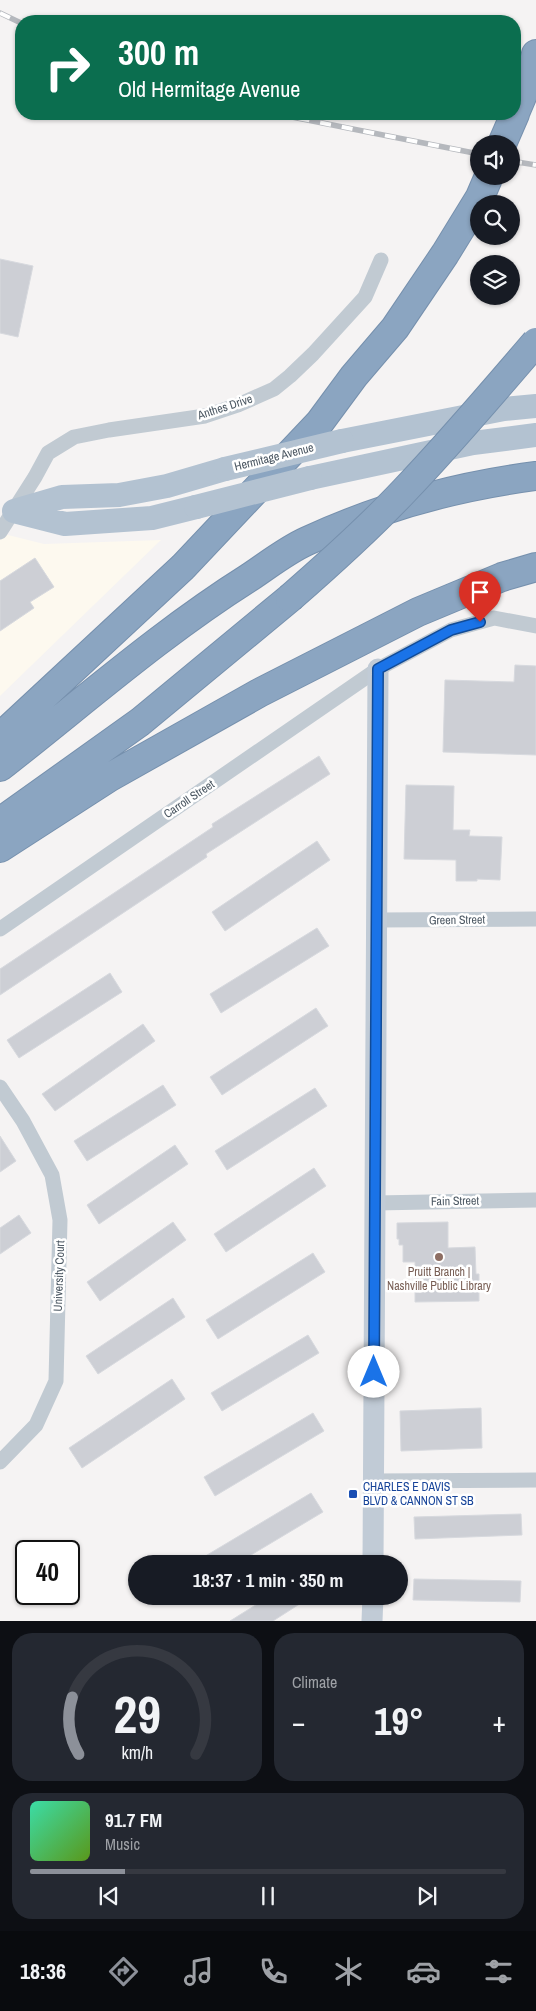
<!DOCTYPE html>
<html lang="en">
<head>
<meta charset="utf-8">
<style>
  body { margin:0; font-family:"Archivo Narrow",sans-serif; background:#242831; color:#f1f3f6; height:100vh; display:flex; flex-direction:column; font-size:19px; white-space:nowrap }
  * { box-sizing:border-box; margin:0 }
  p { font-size:16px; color:#9ea1a6 }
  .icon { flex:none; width:28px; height:28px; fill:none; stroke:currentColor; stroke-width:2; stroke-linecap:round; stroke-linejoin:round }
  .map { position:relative; height:1621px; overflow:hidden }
  .panel { display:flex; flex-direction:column; gap:12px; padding:12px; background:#0d0f14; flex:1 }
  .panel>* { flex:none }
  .guide { position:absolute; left:15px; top:15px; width:506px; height:105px; border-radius:20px; box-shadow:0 1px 4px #0004; background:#0b6e4f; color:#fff; overflow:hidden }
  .controls { position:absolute; left:470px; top:135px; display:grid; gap:10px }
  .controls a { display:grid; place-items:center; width:50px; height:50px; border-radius:50%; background:#171b24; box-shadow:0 1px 4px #0004; font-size:25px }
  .speed { position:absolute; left:15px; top:1540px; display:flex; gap:10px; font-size:25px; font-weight:700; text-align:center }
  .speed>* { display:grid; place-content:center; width:65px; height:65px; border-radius:50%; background:#171b24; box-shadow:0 1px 4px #0004; line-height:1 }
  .speed .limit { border:2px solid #111; border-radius:8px; background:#fff; color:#111 }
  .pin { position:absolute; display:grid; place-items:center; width:42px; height:42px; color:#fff; margin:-51px -21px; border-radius:50% 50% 50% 0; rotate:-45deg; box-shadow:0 0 5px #0007 }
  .pin .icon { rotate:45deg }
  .me { position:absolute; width:55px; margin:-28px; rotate:0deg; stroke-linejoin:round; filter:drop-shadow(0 0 4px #0008) }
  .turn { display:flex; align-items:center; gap:18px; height:105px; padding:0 20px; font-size:22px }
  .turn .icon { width:65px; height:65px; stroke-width:2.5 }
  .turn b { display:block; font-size:35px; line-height:42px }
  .big { font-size:38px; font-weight:700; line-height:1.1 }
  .panel .card { flex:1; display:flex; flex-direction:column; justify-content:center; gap:8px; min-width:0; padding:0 18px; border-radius:20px; background:#242831 }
  .panel .dial { align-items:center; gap:0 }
  .dial svg { height:130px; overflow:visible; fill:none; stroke:#363941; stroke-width:7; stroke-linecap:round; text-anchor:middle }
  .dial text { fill:#f1f3f6; stroke:none }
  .song { display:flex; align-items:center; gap:15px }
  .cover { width:60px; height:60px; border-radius:8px; background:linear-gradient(135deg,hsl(160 70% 55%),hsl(90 70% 35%)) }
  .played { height:5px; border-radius:2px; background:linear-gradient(90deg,#8c9099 20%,#363941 20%) }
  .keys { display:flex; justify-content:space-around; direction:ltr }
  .heat { display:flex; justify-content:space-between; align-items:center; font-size:28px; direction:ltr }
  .panel .tiles { flex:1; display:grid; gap:12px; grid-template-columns:1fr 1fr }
  .card:last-child { grid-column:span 2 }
  .trip { position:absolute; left:128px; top:1555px; width:280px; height:50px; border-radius:25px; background:#171b24; box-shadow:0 1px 4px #0004; font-weight:700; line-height:50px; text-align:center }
  .menu { display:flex; height:80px; justify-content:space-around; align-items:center; background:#090b0e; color:#9ea1a6 }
  .menu .icon { width:35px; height:35px }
  .menu .active { color:#8c9099 }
  .menu b { font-size:22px; color:#f1f3f6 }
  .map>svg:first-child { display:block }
  .commercial { fill:#fdf9ef }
  .building { fill:#cdcfd5; stroke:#d7d9de }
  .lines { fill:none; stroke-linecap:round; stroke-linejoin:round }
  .highway-casing { stroke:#7690ad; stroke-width:30 }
  .street { stroke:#c1cad2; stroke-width:15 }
  .secondary { stroke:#c1cbd6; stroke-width:21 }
  .primary { stroke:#b3c2d1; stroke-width:24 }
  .highway { stroke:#8ba5c1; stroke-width:28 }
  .rail-casing { stroke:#b5b8bd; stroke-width:5.5 }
  .rail { stroke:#fff; stroke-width:4; stroke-dasharray:11; stroke-linecap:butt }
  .highway-bridge-casing { stroke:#7690ad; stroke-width:30; stroke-linecap:butt }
  .primary-bridge { stroke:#b3c2d1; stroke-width:24 }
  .highway-bridge { stroke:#8ba5c1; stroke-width:28 }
  .route-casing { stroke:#114b97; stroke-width:12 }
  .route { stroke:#1a73e8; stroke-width:9 }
  .education-dot { fill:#8d6e63; stroke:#fff; stroke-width:2 }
  .transit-dot { fill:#1a4fb4; stroke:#fff; stroke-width:2 }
  .labels { text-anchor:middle; stroke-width:5; stroke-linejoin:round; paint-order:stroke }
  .street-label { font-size:12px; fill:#4a5661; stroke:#fff }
  .education-label { font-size:12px; fill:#785e54; stroke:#fff }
  .transit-label { font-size:12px; fill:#164399; stroke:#fff; text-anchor:start }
</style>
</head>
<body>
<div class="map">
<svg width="536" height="1621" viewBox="0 0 536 1621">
  <rect width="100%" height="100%" fill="#f5f3f3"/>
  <!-- commercial -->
  <path class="commercial" d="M 0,533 L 44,544 L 161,540 L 0,696 Z"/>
  <!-- building -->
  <path class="building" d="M 0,259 L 33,266 L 18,337 L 0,333 Z
    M 35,558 L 54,587 L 30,602 L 34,608 L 0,631 L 0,581 Z
    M 515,665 L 536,666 L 536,755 L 443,752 L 445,680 L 514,682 Z
    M 319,756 L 330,774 L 206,854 L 207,857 L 0,995 L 0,969 L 213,827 L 212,824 Z
    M 406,785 L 454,786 L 453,830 L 470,830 L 469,836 L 502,837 L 500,880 L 477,879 L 477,881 L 456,881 L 456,860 L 404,859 Z
    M 317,841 L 330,860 L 225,931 L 212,912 Z
    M 317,928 L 329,946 L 221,1013 L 210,994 Z
    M 110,973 L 122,992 L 19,1058 L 7,1040 Z
    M 316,1008 L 328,1026 L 222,1095 L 210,1077 Z
    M 143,1024 L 155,1041 L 55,1111 L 42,1094 Z
    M 163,1085 L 176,1105 L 87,1161 L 74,1141 Z
    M 315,1088 L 327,1106 L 227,1170 L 215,1151 Z
    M 0,1136 L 16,1161 L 0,1172 Z
    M 175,1145 L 188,1164 L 99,1224 L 87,1205 Z
    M 314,1168 L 326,1186 L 226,1252 L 214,1234 Z
    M 19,1215 L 31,1233 L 0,1254 L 0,1228 Z
    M 173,1222 L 186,1240 L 100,1301 L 87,1282 Z
    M 448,1222 L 448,1248 L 475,1247 L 476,1274 L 479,1274 L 479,1301 L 415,1302 L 415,1262 L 403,1262 L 403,1245 L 399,1245 L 399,1239 L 397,1239 L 397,1223 Z
    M 313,1253 L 325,1272 L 218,1339 L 206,1320 Z
    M 173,1298 L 185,1317 L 98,1374 L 86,1356 Z
    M 308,1335 L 319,1353 L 222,1411 L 211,1393 Z
    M 172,1379 L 185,1399 L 82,1468 L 69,1448 Z
    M 481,1408 L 482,1448 L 401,1451 L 400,1411 Z
    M 313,1413 L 324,1431 L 215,1496 L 204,1477 Z
    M 311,1493 L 323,1512 L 236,1564 L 192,1564 Z
    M 521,1514 L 522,1535 L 415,1539 L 414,1517 Z
    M 414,1579 L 521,1581 L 520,1602 L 413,1600 Z
    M 270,1596 L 312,1596 L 273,1621 L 230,1621 Z"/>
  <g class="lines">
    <defs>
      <path id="highway" d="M 515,113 L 530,78 L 536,54
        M 502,144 L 515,114
        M 0,737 L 183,567 L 320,422 L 354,376 L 395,328 L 445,254 L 480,197 L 489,176
        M 0,767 C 82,703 161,633 250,577 C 268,565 287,550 307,541 C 378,508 458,486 536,476
        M 0,822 L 140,722 L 290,598
        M 0,848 L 110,777 L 259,693 L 418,612 L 502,577 L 536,567"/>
    </defs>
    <!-- highway casing -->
    <use href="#highway" class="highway-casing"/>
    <!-- street -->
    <path class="street" d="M 0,532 L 35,477 L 48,453 L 74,437 L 109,430 L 205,416 L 238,405 L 274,389 L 290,376 L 313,354 L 365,297 L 381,260
      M 378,920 L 536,919
      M 0,929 L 378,669 L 451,630 L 494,618 L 536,626
      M 0,1087 L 23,1121 L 52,1175 L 60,1220 L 56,1381 L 36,1425 L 0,1462
      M 375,1203 L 536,1200
      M 373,1481 L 536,1480"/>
    <!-- secondary -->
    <path class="secondary" d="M 373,1564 L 378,669
      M 372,1621 L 373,1596"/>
    <!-- primary -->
    <path class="primary" d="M 342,441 L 504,409 L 536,406
      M 310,478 L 473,443 L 536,435
      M 14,511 L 62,497 L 119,495 L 167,486 L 225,469
      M 14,511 L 65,524 L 152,518 L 196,507"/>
    <!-- highway -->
    <use href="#highway" class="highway"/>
    <defs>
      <path id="rail" d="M 0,13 L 21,23
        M 277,114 L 479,154
        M 511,161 L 536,165"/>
    </defs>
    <!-- rail casing -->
    <use href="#rail" class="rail-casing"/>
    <!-- rail -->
    <use href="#rail" class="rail"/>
    <defs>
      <path id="highway-bridge" d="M 290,598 C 329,564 368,529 404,491 C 450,443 493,392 536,342"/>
    </defs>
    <!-- highway-bridge casing -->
    <use href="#highway-bridge" class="highway-bridge-casing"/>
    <!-- primary-bridge -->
    <path class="primary-bridge" d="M 225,469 L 342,441
      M 196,507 L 310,478"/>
    <!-- highway-bridge -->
    <use href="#highway-bridge" class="highway-bridge"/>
  </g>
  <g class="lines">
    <defs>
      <path id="route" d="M 374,1372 L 378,669 L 451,630 L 480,622"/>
    </defs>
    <!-- route casing -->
    <use href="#route" class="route-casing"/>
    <!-- route -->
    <use href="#route" class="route"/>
  </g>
  <!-- markers -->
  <circle class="education-dot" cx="439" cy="1257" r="5"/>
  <rect class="transit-dot" x="348" y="1489" width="10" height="10" rx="2.5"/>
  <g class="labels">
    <!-- street labels -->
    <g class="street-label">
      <text transform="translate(225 407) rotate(-18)" y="4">Anthes Drive</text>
      <text transform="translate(274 457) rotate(-14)" y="4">Hermitage Avenue</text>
      <text transform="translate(189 799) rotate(-34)" y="4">Carroll Street</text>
      <text transform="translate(457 920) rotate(-1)" y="4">Green Street</text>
      <text transform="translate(455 1201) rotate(-1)" y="4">Fain Street</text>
      <text transform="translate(59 1276) rotate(-88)" y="4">University Court</text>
    </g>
    <!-- education labels -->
    <g class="education-label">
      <text x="439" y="1276">Pruitt Branch |<tspan x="439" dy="14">Nashville Public Library</tspan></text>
    </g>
    <!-- transit labels -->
    <g class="transit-label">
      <text x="363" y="1491">CHARLES E DAVIS<tspan x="363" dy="14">BLVD &amp; CANNON ST SB</tspan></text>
    </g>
  </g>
</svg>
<div class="controls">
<a><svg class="icon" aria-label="sound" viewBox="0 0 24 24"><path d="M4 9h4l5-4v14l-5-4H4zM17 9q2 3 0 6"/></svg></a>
<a><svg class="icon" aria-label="search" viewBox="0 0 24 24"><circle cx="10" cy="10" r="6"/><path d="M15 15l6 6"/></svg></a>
<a><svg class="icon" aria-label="layers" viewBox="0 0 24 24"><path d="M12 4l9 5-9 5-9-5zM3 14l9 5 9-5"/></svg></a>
</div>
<div class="speed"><div class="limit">40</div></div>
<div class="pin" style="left:480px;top:622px;background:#d93025"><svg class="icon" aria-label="arrive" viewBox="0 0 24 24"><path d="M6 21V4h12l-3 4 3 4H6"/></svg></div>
<svg class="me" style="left:374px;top:1372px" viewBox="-20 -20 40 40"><circle r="19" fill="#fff"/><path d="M0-13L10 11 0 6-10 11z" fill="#1a73e8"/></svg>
<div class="trip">18:37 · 1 min · 350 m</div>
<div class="guide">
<div class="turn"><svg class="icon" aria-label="right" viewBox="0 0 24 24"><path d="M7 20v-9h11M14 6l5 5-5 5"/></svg><div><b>300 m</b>Old Hermitage Avenue</div></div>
</div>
</div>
<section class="panel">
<div class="tiles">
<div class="card dial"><svg viewBox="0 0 100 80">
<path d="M14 69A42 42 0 1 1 86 69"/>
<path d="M14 69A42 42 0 0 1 10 34" stroke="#8c9099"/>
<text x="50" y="56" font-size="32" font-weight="700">29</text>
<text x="50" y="72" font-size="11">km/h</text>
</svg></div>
<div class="card"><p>Climate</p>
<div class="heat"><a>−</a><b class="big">19°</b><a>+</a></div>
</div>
<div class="card">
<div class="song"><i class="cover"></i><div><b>91.7 FM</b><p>Music</p></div></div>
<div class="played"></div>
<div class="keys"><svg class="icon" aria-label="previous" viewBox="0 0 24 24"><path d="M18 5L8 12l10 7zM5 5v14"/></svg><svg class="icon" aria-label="pause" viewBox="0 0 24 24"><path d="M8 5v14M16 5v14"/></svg><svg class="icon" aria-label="next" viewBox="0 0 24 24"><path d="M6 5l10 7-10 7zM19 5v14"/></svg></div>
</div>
</div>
</section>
<nav class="menu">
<b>18:36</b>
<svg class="icon active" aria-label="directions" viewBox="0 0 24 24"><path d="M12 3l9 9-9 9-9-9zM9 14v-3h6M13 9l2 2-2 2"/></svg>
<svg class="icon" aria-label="music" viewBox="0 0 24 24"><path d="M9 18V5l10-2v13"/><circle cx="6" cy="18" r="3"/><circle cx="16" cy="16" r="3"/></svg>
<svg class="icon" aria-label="phone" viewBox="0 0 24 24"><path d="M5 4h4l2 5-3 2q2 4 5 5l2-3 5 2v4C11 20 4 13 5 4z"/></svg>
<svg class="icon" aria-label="climate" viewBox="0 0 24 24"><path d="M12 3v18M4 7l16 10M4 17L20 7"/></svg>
<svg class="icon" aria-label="car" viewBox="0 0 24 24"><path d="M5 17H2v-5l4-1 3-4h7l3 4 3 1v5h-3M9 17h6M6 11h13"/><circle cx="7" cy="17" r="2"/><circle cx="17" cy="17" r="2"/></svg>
<svg class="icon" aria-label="filters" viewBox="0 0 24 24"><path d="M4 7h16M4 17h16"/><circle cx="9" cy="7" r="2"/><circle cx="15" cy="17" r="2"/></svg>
</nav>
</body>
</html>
